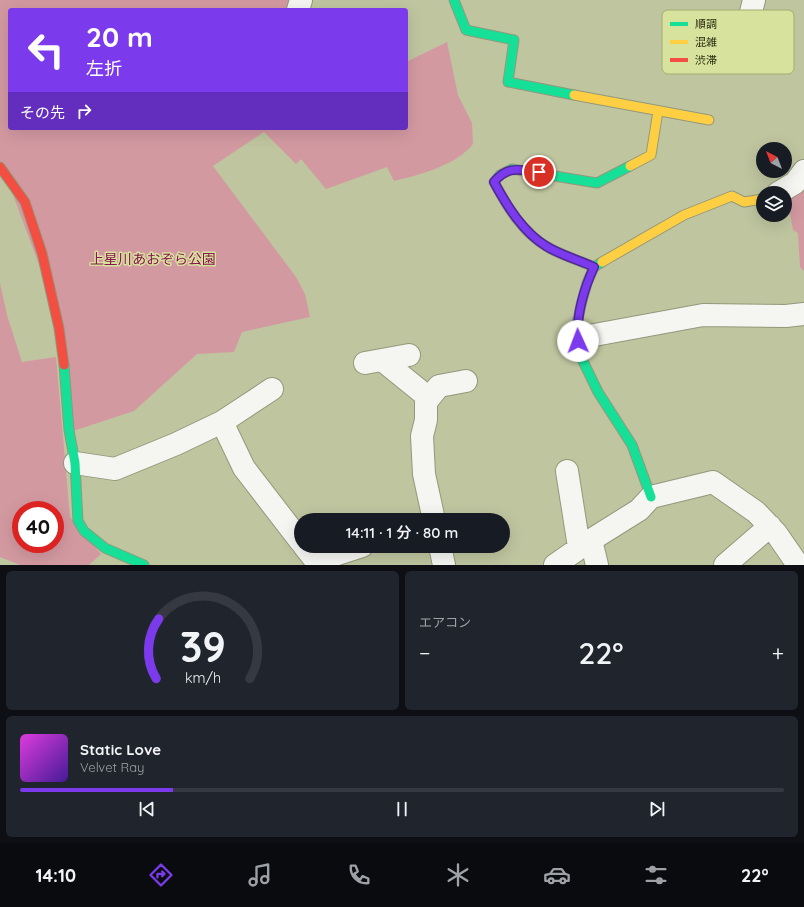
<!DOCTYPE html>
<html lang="ja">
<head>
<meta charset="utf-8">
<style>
  body { margin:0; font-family:Quicksand,"Noto Sans JP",sans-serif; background:#20242c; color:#f1f3f6; height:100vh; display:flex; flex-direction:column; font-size:15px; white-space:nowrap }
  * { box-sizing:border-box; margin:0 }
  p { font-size:13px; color:#9ea1a6 }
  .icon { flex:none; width:22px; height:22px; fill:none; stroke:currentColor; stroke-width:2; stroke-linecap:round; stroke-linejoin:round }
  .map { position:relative; height:565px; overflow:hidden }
  .panel { display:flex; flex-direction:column; gap:6px; padding:6px; background:#0d0f14; flex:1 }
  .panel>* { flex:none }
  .guide { position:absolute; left:8px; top:8px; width:400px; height:122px; border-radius:4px; box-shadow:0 4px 16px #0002; background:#7c3aed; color:#fff; overflow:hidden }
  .needle { width:26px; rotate:318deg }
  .fabs { position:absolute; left:756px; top:142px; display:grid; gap:8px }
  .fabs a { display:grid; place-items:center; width:36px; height:36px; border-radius:50%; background:#171b24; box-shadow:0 4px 16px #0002; font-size:20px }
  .speed { position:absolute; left:12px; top:501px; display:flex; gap:8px; font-size:20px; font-weight:700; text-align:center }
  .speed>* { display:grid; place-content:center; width:52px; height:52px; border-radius:50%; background:#171b24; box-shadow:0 4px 16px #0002; line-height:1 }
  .speed .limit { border:6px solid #d22; background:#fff; color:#111 }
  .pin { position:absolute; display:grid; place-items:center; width:34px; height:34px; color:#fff; margin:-17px; border:2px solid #fff; border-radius:50%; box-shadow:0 1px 4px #0007 }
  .me { position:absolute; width:44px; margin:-22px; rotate:358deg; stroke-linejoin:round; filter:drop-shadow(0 0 3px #0008) }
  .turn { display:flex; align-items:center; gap:14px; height:84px; padding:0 12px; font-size:18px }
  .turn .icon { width:52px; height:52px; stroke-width:2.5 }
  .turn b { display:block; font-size:28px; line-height:34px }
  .then { display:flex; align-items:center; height:38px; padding:0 12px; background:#0003; gap:8px; font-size:15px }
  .big { font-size:30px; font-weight:600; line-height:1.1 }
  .panel .widget { flex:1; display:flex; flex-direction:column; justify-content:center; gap:6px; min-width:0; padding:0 14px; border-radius:6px; background:#20242c }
  .panel .dial { align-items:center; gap:0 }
  .dial svg { height:104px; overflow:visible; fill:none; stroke:#363941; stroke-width:7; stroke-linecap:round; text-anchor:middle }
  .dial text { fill:#f1f3f6; stroke:none }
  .song { display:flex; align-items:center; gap:12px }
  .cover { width:48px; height:48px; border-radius:6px; background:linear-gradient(135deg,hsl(300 70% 55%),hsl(260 70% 35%)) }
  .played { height:4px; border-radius:2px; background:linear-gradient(90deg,#7c3aed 20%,#363941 20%) }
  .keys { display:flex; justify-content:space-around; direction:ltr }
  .heat { display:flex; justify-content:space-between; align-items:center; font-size:22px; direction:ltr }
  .panel .tiles { flex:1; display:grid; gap:6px; grid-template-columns:1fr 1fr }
  .widget:last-child { grid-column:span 2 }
  .trip { position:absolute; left:294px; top:513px; width:216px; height:40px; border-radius:20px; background:#171b24; box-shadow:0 4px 16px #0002; font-weight:600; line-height:40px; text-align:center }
  .dock { display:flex; height:64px; justify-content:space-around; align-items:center; background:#090b0e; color:#9ea1a6 }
  .dock .icon { width:28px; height:28px }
  .dock .active { color:#7c3aed }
  .dock b { font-size:18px; color:#f1f3f6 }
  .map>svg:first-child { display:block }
  .green { fill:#d399a1; fill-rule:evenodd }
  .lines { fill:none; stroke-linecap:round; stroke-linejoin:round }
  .street-casing { stroke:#94987b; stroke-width:24 }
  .fast-casing { stroke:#94987b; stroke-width:11 }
  .slow-casing { stroke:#94987b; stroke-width:11 }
  .jam-casing { stroke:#94987b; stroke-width:11 }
  .street { stroke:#f5f6f1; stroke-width:22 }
  .fast { stroke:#16e098; stroke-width:9 }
  .slow { stroke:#ffcf43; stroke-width:9 }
  .jam { stroke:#f24e42; stroke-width:9 }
  .route-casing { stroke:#51269a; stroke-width:10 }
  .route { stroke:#7c3aed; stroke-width:7 }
  .labels { text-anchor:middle; stroke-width:3; stroke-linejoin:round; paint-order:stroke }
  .park-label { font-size:14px; fill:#8a1351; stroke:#d7e29c }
  .key { fill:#d7e29c; stroke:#a3ac72; stroke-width:1 }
  .key-label { font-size:11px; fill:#292d10 }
</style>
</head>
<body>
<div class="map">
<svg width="804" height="565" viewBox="0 0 804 565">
  <rect width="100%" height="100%" fill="#bfc59f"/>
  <!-- green -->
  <path class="green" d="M 0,0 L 293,0 L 290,10 L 10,10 L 10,128 L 406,128 L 406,62 L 447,42 L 458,95 L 472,123 L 473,144 C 457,165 419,175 394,181 L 387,167 L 326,189 L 301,159 L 296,164 L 264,132 L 213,166 L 296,277 L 305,294 L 310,317 L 242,332 L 234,352 L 197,354 L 134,411 L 73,431 L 63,329 L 0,160 Z
    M 804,186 L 804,271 L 800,267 L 798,233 L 793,230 L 787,196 Z
    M 0,283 L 7,315 L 22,362 L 56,357 L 70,517 L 101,554 L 89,565 L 20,565 L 0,557 ZM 21,510 L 55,510 L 55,544 L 21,544 Z"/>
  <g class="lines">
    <defs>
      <path id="street" d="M 298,10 L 301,0
        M 739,60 L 754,0
        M 778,193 L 795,183 L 804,171
        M 578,338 L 703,315 L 786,316 L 804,314
        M 382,360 L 429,398
        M 365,363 L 409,355
        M 272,389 L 222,422 L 244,468 L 301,542
        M 75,463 L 115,469 L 176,444 L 222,422
        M 567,471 L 579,547
        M 434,520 L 424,474 L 422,436 L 426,420 L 426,402 L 439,386 L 466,381
        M 591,540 L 597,565
        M 304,546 L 316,561 L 362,546
        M 440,546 L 444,565
        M 555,565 L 591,540 L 639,510 L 651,497 L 713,482 L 756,512 L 776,533 L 798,565
        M 725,565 L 770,526"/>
      <path id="fast" d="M 454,0 L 466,30 L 514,40 L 508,82 L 574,95
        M 602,262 L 594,267 L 587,283 L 581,305 L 577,324 L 581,357 L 598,392 L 632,445 L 651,497
        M 594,267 C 580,261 565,256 551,249 C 524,235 508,208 494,182 L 500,175 L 512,169 L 597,183 L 630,166
        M 64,365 L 69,430 L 75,463 L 78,521 L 84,531 L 105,548 L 144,565"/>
      <path id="slow" d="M 574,95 L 709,120
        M 630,166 L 651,155 L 658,111
        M 602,262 L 684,215 L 732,196 L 744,202 L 763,199"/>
      <path id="jam" d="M 0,167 L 25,202 L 42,253 L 59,328 L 64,365"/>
    </defs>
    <!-- street casing -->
    <use href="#street" class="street-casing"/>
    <!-- fast casing -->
    <use href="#fast" class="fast-casing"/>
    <!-- slow casing -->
    <use href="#slow" class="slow-casing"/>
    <!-- jam casing -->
    <use href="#jam" class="jam-casing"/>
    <!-- street -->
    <use href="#street" class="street"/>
    <!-- fast -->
    <use href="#fast" class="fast"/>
    <!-- slow -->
    <use href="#slow" class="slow"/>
    <!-- jam -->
    <use href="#jam" class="jam"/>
  </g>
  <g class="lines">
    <defs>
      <path id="route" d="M 539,172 C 519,170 508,165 494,182 C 507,206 523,232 546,246 C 560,255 579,260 594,267 C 583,291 576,315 578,341"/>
    </defs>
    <!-- route casing -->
    <use href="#route" class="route-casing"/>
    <!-- route -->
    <use href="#route" class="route"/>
  </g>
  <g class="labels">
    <!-- park labels -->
    <g class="park-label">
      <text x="153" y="264">上星川あおぞら公園</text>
    </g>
  </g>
  <!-- legend -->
  <rect x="662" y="10" width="132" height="64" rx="6" class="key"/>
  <rect x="670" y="22" width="18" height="4" fill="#16e098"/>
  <rect x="670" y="40" width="18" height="4" fill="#ffcf43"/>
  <rect x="670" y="58" width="18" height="4" fill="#f24e42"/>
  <g class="key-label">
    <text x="695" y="28">順調</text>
    <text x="695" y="46">混雑</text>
    <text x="695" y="64">渋滞</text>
  </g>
</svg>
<div class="fabs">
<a><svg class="needle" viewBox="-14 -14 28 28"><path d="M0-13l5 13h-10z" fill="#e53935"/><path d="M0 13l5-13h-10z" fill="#9ea1a6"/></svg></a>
<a><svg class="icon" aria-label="layers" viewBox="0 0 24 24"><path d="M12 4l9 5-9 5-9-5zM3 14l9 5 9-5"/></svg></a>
</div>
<div class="speed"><div class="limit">40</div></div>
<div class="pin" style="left:539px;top:172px;background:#d93025"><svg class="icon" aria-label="arrive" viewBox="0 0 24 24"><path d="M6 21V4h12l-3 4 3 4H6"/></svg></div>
<svg class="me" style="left:578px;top:341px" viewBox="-20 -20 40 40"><circle r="19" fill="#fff"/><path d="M0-13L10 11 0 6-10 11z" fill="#7c3aed"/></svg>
<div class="trip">14:11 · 1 分 · 80 m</div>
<div class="guide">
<div class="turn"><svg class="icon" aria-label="left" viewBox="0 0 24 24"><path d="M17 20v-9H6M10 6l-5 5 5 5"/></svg><div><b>20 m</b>左折</div></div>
<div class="then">その先<svg class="icon" aria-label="right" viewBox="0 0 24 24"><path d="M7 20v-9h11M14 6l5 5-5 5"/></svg></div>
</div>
</div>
<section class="panel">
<div class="tiles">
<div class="widget dial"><svg viewBox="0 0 100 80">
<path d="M14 69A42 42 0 1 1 86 69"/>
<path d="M14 69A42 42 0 0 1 16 23" stroke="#7c3aed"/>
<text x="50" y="56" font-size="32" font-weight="700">39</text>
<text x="50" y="72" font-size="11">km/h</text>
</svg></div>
<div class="widget"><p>エアコン</p>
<div class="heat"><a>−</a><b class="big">22°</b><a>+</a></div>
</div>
<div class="widget">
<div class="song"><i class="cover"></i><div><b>Static Love</b><p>Velvet Ray</p></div></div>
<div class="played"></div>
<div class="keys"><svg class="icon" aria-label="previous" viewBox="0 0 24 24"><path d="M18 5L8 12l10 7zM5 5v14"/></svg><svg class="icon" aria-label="pause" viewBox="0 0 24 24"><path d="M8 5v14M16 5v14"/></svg><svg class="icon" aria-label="next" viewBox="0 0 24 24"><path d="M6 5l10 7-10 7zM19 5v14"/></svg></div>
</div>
</div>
</section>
<nav class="dock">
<b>14:10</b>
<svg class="icon active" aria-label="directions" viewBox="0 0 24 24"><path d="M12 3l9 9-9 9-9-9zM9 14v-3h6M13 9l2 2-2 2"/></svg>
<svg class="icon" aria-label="music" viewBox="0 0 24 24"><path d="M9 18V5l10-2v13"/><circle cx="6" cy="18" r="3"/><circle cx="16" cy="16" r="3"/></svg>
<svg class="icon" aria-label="phone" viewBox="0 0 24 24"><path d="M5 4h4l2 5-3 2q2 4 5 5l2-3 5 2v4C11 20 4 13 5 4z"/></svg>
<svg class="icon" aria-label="climate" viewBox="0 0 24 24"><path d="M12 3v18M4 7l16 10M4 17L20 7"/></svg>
<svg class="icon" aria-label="car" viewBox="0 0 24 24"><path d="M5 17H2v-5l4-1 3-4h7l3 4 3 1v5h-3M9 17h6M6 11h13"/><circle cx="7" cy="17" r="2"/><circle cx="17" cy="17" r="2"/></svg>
<svg class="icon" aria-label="filters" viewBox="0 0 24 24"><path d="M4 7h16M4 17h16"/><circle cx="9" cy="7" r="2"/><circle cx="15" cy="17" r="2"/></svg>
<b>22°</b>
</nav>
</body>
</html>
